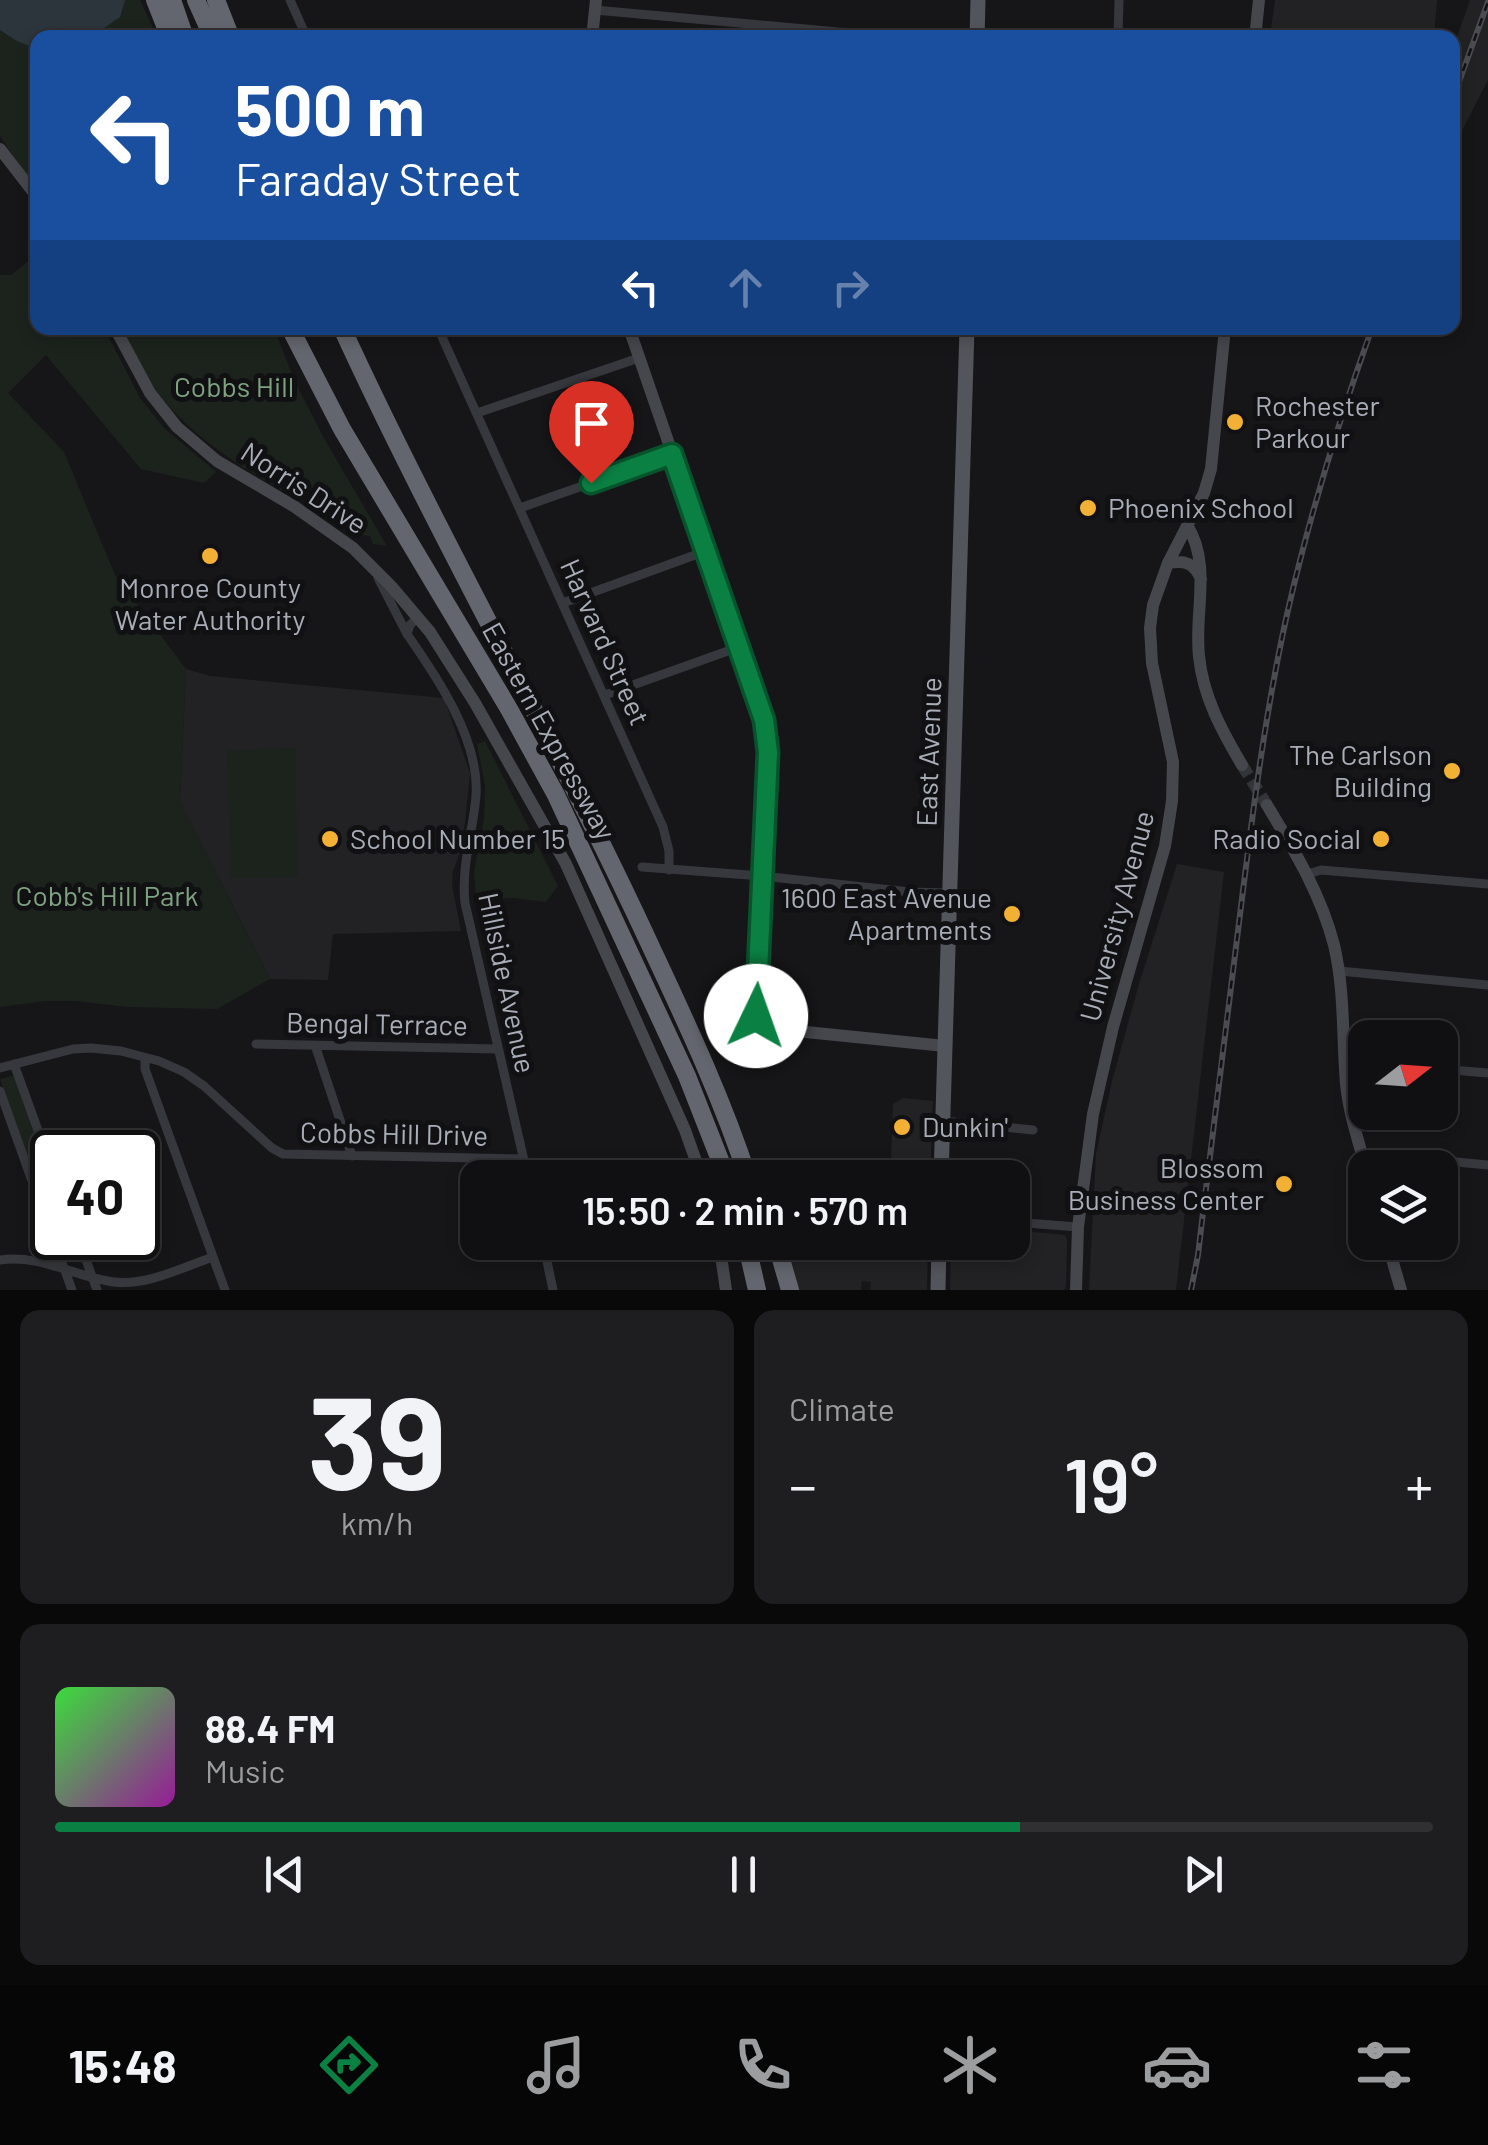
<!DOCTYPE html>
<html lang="en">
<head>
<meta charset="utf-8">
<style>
  body { margin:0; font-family:Barlow,sans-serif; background:#1e1e20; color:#f1f3f6; height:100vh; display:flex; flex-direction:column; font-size:38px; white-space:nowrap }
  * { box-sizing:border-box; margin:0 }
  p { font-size:32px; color:#9c9d9f }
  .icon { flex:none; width:55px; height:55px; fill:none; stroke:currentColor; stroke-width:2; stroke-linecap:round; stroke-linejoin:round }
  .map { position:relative; height:1290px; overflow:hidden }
  .sheet { display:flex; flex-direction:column; gap:20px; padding:20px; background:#09090a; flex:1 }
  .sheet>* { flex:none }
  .banner { position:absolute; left:30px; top:30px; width:1430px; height:305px; border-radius:20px; box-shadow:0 5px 15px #0003,0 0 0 2px #303032; background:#1a4fa0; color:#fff; overflow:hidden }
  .needle { width:65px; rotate:73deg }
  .fabs { position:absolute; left:1348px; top:1020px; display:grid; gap:20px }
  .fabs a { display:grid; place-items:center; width:110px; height:110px; border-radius:20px; background:#101012; box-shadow:0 5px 15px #0003,0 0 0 2px #303032; font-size:50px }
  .speed { position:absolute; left:30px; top:1130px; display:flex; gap:20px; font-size:50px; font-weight:700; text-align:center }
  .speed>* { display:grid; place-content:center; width:130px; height:130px; border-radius:50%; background:#101012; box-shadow:0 5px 15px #0003,0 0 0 2px #303032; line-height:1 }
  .speed .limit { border:5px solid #111; border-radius:15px; background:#fff; color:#111 }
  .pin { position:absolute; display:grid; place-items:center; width:85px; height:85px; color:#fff; margin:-102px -42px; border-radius:50% 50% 50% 0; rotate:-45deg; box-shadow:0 0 10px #0007 }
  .pin .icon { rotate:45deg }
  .me { position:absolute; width:110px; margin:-55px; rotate:3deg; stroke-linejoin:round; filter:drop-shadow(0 0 8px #0008) }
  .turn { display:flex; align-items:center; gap:35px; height:210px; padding:0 40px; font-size:45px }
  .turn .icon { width:130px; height:130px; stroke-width:2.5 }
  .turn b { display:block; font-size:70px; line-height:85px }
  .lanes { display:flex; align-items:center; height:95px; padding:0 40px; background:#0003; justify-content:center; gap:50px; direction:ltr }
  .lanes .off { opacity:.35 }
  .big { font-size:75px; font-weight:600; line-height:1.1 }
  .sheet .widget { flex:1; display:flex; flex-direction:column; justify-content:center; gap:15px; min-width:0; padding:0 35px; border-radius:20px; background:#1e1e20 }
  .sheet .dial { align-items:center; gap:0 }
  .dial b { font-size:130px; line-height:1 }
  .song { display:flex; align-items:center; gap:30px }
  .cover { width:120px; height:120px; border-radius:15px; background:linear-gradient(135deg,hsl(120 70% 55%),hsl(300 70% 35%)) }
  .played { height:10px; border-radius:5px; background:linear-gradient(90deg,#0b8043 70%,#303032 70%) }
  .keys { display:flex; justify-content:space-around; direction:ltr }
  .heat { display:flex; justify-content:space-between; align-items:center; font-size:55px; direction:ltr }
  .sheet .tiles { flex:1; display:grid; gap:20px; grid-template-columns:1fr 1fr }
  .widget:last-child { grid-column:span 2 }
  .trip { position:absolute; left:460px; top:1160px; width:570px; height:100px; border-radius:20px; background:#101012; box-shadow:0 5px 15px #0003,0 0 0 2px #303032; font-weight:600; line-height:100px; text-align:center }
  .menu { display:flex; height:160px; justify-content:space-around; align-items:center; background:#060607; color:#9c9d9f }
  .menu .icon { width:70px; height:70px }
  .menu .selected { color:#0b8043 }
  .menu b { font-size:45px; color:#f1f3f6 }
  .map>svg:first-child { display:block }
  .built { fill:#222225 }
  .green { fill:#1c231d }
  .water { fill:#2c353c }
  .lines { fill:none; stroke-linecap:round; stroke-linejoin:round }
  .secondary-tunnel { stroke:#333438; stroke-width:12; stroke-dasharray:12 6; stroke-linecap:butt }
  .street { stroke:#37383d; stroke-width:9 }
  .secondary { stroke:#45474d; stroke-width:12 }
  .primary { stroke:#53555c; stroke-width:15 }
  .highway { stroke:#63666e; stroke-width:18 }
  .rail-casing { stroke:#4a4c52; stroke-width:6 }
  .rail { stroke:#111113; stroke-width:2.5; stroke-dasharray:8; stroke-linecap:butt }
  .route-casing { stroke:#07532c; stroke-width:25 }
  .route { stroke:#0b8043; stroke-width:18 }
  .poi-dot { fill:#f2b134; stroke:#111113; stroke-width:4 }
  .labels { text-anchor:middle; stroke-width:10; stroke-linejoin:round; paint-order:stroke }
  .park-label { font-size:28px; fill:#7fa381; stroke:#111113 }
  .poi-label { font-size:28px; fill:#a8adb8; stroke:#111113; text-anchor:start }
  .street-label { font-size:28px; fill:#a8adb8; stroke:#111113 }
</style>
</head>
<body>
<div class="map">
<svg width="1488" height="1290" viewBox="0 0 1488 1290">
  <rect width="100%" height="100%" fill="#161618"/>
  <!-- built -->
  <path class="built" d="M 1275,0 L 1437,0 L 1434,37 L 1270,37 Z
    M 1470,0 L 1488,0 L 1488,80 L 1453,148 L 1453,48 Z
    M 186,669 L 210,676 L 444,698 L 470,773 L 465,823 L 459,855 L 453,871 L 452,886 L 461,931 L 333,934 L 328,980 L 270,979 L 180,802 Z
    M 1177,864 L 1224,872 L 1176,1290 L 1089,1290 L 1096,1154 L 1112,1081 L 1139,984 Z
    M 903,1098 L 933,1101 L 930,1177 L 810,1177 L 811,1161 L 891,1162 L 893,1104 Z
    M 1013,1230 L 1065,1235 L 1067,1240 L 1066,1286 L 1064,1290 L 950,1290 L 951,1243 L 1012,1242 Z
    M 785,1243 L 928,1243 L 927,1290 L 870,1290 L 871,1282 L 862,1281 L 861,1290 L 797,1290 Z"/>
  <!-- green -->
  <path class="green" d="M 0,0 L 140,0 L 157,37 L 38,38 L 37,190 L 0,136 Z
    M 37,254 L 38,328 L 104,328 L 140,398 L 164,428 L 216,472 L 204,483 L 141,469 L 46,355 L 8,393 L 64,452 L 115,575 L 186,669 L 180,802 L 270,979 L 217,1009 L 128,1007 L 75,1001 L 45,1001 L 0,1007 L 0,275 L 11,275 Z
    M 121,328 L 274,328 L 295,382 L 325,440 L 387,546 L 373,544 L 370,536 L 361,535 L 293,488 L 288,494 C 238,465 190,436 155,389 C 141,370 132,348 121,328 Z
    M 485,741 L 558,886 L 546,902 L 514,898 L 476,899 L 474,872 L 484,819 L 485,785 L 477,744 Z
    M 295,748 L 298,877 L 231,878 L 227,750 Z
    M 15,1075 L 52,1178 L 52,1225 L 0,1079 Z"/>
  <!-- water -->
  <path class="water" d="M 0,0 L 125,0 L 120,17 L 91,37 L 38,38 L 37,49 L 17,41 L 0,30 Z"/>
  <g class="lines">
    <!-- secondary-tunnel -->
    <path class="secondary-tunnel" d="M 1242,765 L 1267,805"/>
    <!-- street -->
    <path class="street" d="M 290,0 L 307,38
      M 595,10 L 904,38
      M 1118,38 L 1119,0
      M 438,328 L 663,827 L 669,851 L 669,870
      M 477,413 L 639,358
      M 520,508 L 673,454
      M 378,578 L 407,634
      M 563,603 L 706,551
      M 418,617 L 410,625 L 407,634 C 437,677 480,740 476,796 C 473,832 461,866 465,903 L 528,1178
      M 605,695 L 739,647
      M 642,867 L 762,876 L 910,892 L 950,893
      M 1308,874 L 1321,870 L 1488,884
      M 1339,971 L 1488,985
      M 256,1044 L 497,1049
      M 315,1045 L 352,1156
      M 145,1058 L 145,1069 L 225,1290
      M 1344,1060 L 1365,1062
      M 14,1064 L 52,1169
      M 0,1068 L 73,1049 L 91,1048 L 121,1051 L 159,1061 L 184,1072 L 204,1086 L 272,1148 L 283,1154 L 524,1159
      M 1440,1069 L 1488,1073
      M 0,1091 L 52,1237
      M 943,1121 L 1033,1130
      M 1362,1153 L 1488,1165
      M 605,1178 L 698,1165
      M 1012,1222 L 1078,1227
      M 53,1238 L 72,1290
      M 78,1238 L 97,1290
      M 543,1242 L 553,1290
      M 0,1260 C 41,1254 75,1277 114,1282 C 147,1286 183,1267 213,1257"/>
    <!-- secondary -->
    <path class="secondary" d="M 592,38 L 596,0
      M 1255,38 L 1259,0
      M 0,149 L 38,198
      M 115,328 L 150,393 L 177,427 L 217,461 L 295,507 L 353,548 L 391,586 L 430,632 L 475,703 L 566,864 L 685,1130 L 702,1178
      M 629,328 L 739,647 L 767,735 L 757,1024 L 766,1028 L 945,1046
      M 1187,525 C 1212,565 1194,612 1199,656 C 1203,697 1222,731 1242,765
      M 1168,563 C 1185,560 1194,563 1201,579
      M 1267,805 C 1294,850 1321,894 1334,945 C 1345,991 1342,1038 1346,1084 C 1349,1113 1358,1140 1366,1168
      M 719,1242 L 726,1290
      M 1387,1242 L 1401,1290
      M 1076,1290 L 1078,1227 L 1093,1114 L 1113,1027 L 1165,846 L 1172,801 L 1173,762 L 1152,663 L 1150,628 L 1153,605 L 1168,563 L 1204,493 L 1211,469 L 1225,328"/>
    <!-- primary -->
    <path class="primary" d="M 977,38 L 978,0
      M 941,1178 L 967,328
      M 938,1290 L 939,1242"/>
    <!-- highway -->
    <path class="highway" d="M 155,0 L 170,38
      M 172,0 L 185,38
      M 196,0 L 213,38
      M 216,0 L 231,38
      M 290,328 L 342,429 L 509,709 L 556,795 L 687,1076 L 727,1178
      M 342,328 C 438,537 554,737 651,947 C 686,1022 722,1098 748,1178
      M 746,1242 L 757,1290
      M 776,1242 L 790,1290"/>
    <defs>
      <path id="rail" d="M 1452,101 L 1488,2
        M 1191,1290 L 1198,1255 C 1210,1152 1223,1049 1236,947 C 1250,834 1263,721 1288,610 C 1310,514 1339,420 1372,328"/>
    </defs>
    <!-- rail casing -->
    <use href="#rail" class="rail-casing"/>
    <!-- rail -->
    <use href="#rail" class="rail"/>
  </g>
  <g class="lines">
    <defs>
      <path id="route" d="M 591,483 L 672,454 L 764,720 L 768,752 L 756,1016"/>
    </defs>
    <!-- route casing -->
    <use href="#route" class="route-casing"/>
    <!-- route -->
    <use href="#route" class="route"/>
  </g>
  <!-- markers -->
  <g class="poi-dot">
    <circle cx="1235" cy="422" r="10"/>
    <circle cx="1088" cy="508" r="10"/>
    <circle cx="210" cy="556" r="10"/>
    <circle cx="1452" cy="771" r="10"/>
    <circle cx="330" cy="839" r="10"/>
    <circle cx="1381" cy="839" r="10"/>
    <circle cx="1012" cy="914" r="10"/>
    <circle cx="902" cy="1127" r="10"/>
    <circle cx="1284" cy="1184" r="10"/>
  </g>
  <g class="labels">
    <!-- park labels -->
    <g class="park-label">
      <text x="234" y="397">Cobbs Hill</text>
      <text x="107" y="906">Cobb's Hill Park</text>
    </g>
    <!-- poi labels -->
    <g class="poi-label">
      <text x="1255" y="416">Rochester<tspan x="1255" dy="32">Parkour</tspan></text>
      <text x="1108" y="518">Phoenix School</text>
      <text x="210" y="598" text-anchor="middle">Monroe County<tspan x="210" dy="32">Water Authority</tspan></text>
      <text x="1432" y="765" text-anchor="end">The Carlson<tspan x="1432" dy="32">Building</tspan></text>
      <text x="350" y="849">School Number 15</text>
      <text x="1361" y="849" text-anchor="end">Radio Social</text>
      <text x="992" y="908" text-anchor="end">1600 East Avenue<tspan x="992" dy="32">Apartments</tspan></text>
      <text x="922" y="1137">Dunkin'</text>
      <text x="1264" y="1178" text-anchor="end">Blossom<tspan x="1264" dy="32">Business Center</tspan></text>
    </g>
    <!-- street labels -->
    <g class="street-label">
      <text transform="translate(304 488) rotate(33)" y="10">Norris Drive</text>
      <text transform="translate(605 642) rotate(66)" y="10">Harvard Street</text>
      <text transform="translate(549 731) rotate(61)" y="10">Eastern Expressway</text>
      <text transform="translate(929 752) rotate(-88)" y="10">East Avenue</text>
      <text transform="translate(1117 916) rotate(-75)" y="10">University Avenue</text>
      <text transform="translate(507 983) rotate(78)" y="10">Hillside Avenue</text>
      <text transform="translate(377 1024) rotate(1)" y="10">Bengal Terrace</text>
      <text transform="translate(394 1134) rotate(1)" y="10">Cobbs Hill Drive</text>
    </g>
  </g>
</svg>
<div class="fabs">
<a><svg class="needle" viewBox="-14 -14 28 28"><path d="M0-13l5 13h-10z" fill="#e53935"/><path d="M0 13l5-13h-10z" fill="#9c9d9f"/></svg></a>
<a><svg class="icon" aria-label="layers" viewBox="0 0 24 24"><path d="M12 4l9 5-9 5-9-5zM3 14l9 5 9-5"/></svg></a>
</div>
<div class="speed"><div class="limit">40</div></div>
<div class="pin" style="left:591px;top:483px;background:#d93025"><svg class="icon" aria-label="arrive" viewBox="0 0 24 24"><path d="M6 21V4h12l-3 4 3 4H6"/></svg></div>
<svg class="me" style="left:756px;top:1016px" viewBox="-20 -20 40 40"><circle r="19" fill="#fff"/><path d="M0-13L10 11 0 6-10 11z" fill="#0b8043"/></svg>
<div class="trip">15:50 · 2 min · 570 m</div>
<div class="banner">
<div class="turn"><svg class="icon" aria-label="left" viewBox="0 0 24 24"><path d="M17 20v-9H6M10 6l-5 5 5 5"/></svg><div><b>500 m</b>Faraday Street</div></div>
<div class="lanes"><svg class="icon" aria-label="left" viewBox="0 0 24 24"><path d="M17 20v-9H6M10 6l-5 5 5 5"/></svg><svg class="icon off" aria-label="ahead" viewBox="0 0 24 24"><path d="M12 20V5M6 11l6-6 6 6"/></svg><svg class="icon off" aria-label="right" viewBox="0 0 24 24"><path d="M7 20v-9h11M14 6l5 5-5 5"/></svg></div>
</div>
</div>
<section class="sheet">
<div class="tiles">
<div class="widget dial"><b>39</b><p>km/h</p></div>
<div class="widget"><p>Climate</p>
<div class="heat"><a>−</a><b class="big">19°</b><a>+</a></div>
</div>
<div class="widget">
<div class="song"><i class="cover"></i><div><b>88.4 FM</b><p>Music</p></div></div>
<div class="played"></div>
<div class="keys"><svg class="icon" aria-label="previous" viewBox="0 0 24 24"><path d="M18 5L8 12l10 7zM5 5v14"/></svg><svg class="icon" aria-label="pause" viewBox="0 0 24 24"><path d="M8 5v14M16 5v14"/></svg><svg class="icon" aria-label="next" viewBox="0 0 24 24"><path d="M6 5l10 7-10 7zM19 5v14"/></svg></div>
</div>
</div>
</section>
<nav class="menu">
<b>15:48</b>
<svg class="icon selected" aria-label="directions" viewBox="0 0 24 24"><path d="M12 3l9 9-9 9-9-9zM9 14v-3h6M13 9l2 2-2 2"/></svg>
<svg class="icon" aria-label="music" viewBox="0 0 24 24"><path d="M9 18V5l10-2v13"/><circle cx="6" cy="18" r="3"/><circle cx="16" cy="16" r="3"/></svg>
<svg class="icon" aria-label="phone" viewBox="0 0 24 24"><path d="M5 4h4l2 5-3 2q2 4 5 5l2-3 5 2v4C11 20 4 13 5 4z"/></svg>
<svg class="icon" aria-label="climate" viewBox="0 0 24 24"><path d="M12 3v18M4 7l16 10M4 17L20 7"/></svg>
<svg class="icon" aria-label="car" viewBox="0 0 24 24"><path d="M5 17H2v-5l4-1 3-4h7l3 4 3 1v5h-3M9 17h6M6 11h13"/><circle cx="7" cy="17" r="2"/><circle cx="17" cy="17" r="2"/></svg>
<svg class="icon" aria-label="filters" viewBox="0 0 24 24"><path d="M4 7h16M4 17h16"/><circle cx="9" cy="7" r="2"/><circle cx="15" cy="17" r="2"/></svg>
</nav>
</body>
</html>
